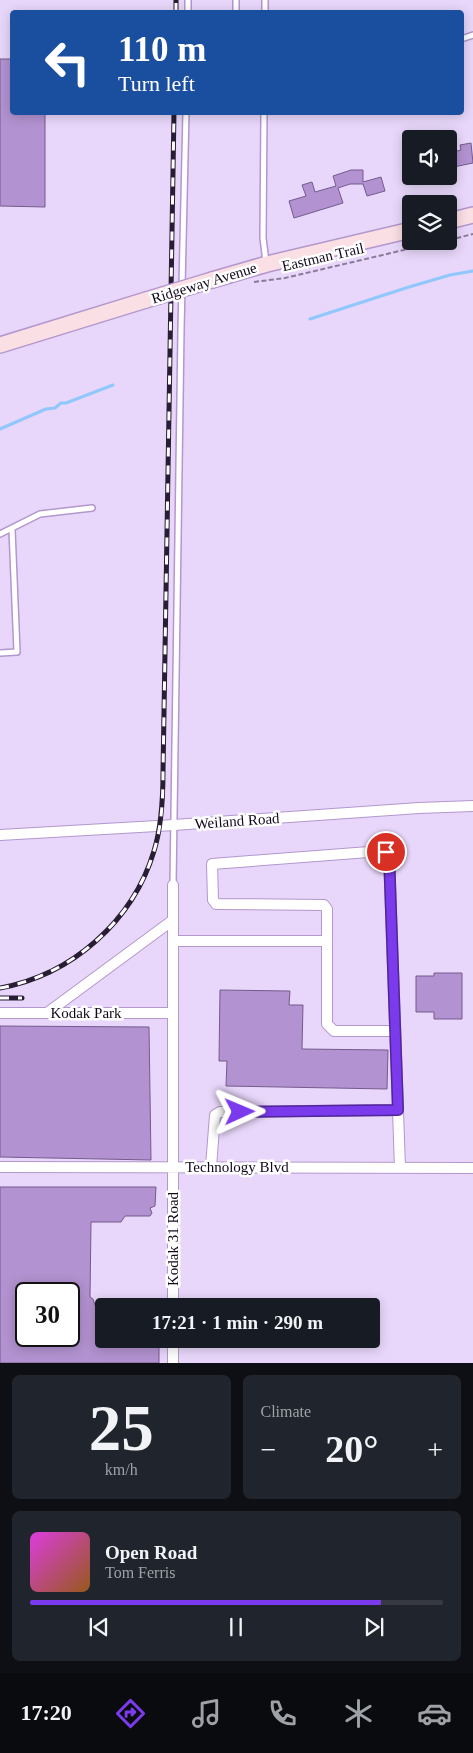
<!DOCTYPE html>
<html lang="en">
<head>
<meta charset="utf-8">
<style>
  body { margin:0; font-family:"Times New Roman",serif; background:#20242c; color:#f1f3f6; height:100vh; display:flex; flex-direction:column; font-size:19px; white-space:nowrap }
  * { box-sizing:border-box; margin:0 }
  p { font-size:16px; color:#9ea1a6 }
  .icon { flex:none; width:28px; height:28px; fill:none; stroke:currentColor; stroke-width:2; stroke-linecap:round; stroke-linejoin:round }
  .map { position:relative; height:1363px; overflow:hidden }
  .details { display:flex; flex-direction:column; gap:12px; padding:12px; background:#0d0f14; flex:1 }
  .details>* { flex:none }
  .banner { position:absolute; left:10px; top:10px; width:454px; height:105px; border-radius:5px; box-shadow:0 2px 12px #0003; background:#1a4fa0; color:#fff; overflow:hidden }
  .buttons { position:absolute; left:402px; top:130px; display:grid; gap:10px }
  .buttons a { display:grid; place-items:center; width:55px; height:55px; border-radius:5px; background:#171b24; box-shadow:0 2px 12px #0003; font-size:25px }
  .speed { position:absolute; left:15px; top:1282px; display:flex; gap:10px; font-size:25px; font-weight:700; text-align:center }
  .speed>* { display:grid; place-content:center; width:65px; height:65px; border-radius:50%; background:#171b24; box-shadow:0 2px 12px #0003; line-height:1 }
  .speed .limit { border:2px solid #111; border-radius:8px; background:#fff; color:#111 }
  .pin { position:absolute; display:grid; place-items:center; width:42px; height:42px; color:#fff; margin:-21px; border:2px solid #fff; border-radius:50%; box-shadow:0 1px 5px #0007 }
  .me { position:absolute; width:55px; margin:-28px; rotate:89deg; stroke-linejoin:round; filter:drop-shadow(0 0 4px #0008) }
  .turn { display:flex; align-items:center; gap:18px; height:105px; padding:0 25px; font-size:22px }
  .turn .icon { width:65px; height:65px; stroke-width:2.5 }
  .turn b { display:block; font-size:35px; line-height:42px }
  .big { font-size:38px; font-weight:600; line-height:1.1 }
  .details .widget { flex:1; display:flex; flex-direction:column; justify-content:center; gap:8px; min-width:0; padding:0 18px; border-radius:8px; background:#20242c }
  .details .dial { align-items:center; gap:0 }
  .dial b { font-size:65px; line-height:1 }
  .song { display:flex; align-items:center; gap:15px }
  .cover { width:60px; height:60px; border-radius:8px; background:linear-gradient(135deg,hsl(300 70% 55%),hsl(30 70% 35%)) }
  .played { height:5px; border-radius:2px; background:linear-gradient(90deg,#7c3aed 85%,#363941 85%) }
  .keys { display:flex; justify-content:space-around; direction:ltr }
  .heat { display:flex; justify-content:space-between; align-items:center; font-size:28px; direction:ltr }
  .details .tiles { flex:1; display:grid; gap:12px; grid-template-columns:1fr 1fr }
  .widget:last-child { grid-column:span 2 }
  .trip { position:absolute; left:95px; top:1298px; width:285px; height:50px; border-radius:5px; background:#171b24; box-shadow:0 2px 12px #0003; font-weight:600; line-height:50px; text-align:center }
  .dock { display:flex; height:80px; justify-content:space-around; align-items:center; background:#090b0e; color:#9ea1a6 }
  .dock .icon { width:35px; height:35px }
  .dock .selected { color:#7c3aed }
  .dock b { font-size:22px; color:#f1f3f6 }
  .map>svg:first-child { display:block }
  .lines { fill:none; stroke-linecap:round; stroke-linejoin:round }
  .stream { stroke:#90c7fc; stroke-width:3 }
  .building { fill:#b292d0; stroke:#755a8d; fill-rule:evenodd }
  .lane-casing { stroke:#b397ce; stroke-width:8 }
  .street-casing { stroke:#b397ce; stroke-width:12 }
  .secondary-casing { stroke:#b397ce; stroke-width:18 }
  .path { stroke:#897b97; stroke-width:2; stroke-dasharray:5 2.5; stroke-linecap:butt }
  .lane { stroke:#fff; stroke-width:5 }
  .street { stroke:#fff; stroke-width:10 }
  .secondary { stroke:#fadfe4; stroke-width:15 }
  .rail-casing { stroke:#281d32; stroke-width:5 }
  .rail { stroke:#fff; stroke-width:3; stroke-dasharray:9; stroke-linecap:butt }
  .secondary-bridge-casing { stroke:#b397ce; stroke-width:18; stroke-linecap:butt }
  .secondary-bridge { stroke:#fadfe4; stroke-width:15 }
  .route-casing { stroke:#51269a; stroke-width:12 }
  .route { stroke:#7c3aed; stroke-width:9 }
  .labels { text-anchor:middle; stroke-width:5; stroke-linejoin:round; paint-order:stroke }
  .street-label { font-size:15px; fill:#12081b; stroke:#fff }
</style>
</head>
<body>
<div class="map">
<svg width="473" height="1363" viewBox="0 0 473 1363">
  <rect width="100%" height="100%" fill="#e8d7fa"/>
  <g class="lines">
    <!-- stream -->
    <path class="stream" d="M 310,319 L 409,287 L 450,275 L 473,271
      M 0,429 L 46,409 L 55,408 L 61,403 L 66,403 L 113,385"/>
  </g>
  <!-- building -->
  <path class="building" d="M 0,59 L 12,59 L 12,112 L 45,112 L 45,207 L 0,206 Z
    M 471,143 L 473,163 L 449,168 L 449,153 L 461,150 L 460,145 Z
    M 351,170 L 363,170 L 363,182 L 381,177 L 385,191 L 367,196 L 363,184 L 350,184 L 338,188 L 343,203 L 294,218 L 289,201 L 306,196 L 302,185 L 312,182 L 315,192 L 336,186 L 333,176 Z
    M 434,973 L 462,973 L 462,1019 L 434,1019 L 434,1012 L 416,1012 L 416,976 L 434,976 Z
    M 220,990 L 290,991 L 289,1005 L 303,1005 L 302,1049 L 388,1050 L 387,1089 L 226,1086 L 227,1061 L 219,1061 Z
    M 0,1026 L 149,1027 L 151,1160 L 0,1157 Z
    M 0,1187 L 156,1187 L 155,1206 L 150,1208 L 152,1213 L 150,1216 L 125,1216 L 121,1222 L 91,1222 L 90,1297 L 93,1299 L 97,1311 L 104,1311 L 104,1339 L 159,1339 L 159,1363 L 0,1363 ZM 26,1294 L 69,1294 L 69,1336 L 26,1336 Z"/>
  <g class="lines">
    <defs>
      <path id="lane" d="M 188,12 L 188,0
        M 236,12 L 236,0
        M 265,12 L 265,0
        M 461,39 L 473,35
        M 264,112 L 263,238 L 266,262
        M 0,534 L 40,514 L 92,508
        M 0,653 L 17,652 L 12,529
        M 173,885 L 181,330 L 186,112"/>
      <path id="street" d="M 0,835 L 174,825 L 419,808 L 473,806
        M 173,941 L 327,941
        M 0,1013 L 173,1013
        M 47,1013 L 173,920
        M 395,1031 L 334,1031 L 327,1024 L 327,909 L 324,905 L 216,904 L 213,900 L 212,864 L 382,851 L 389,854 L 400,1168
        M 0,1167 L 473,1168
        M 211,1167 L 215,1115 L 220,1112 L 398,1110
        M 173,1306 L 173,885
        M 173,1339 L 173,1363"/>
      <path id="secondary" d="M 449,221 L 473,215
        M 212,280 L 267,264 L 411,230
        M 0,345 L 146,300"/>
    </defs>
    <!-- lane casing -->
    <use href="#lane" class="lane-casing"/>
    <!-- street casing -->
    <use href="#street" class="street-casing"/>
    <!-- secondary casing -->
    <use href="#secondary" class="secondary-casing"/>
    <!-- path -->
    <path class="path" d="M 449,240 L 473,234
      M 254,282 L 285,278 L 442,241"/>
    <!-- lane -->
    <use href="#lane" class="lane"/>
    <!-- street -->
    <use href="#street" class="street"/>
    <!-- secondary -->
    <use href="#secondary" class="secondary"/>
    <defs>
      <path id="rail" d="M 176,12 L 176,0
        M 0,988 C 72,975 133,921 154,851 C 162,825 163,798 163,772 L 174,112
        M 0,998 L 22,998"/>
    </defs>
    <!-- rail casing -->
    <use href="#rail" class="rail-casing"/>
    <!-- rail -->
    <use href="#rail" class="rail"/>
    <defs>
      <path id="secondary-bridge" d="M 146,300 L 212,280"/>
    </defs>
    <!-- secondary-bridge casing -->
    <use href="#secondary-bridge" class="secondary-bridge-casing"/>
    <!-- secondary-bridge -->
    <use href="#secondary-bridge" class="secondary-bridge"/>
  </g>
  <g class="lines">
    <defs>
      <path id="route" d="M 240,1112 L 398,1110 L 389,854 L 386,852"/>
    </defs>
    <!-- route casing -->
    <use href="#route" class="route-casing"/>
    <!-- route -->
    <use href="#route" class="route"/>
  </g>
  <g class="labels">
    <!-- street labels -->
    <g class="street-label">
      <text transform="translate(323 257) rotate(-13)" y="5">Eastman Trail</text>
      <text transform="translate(204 283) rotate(-17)" y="5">Ridgeway Avenue</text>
      <text transform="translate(237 821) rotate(-4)" y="5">Weiland Road</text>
      <text x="86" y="1018">Kodak Park</text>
      <text x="237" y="1172">Technology Blvd</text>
      <text transform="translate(173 1239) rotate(-90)" y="5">Kodak 31 Road</text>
    </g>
  </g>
</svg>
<div class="buttons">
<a><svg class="icon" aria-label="sound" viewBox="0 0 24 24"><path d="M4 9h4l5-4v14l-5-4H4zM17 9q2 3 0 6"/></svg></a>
<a><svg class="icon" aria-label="layers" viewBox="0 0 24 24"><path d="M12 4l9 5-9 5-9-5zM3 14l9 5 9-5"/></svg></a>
</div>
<div class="speed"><div class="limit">30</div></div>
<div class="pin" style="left:386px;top:852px;background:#d93025"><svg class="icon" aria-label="arrive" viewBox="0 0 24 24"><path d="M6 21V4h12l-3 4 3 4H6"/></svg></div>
<svg class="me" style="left:240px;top:1112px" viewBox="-20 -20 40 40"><path d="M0-17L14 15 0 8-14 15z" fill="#7c3aed" stroke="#fff" stroke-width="4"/></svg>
<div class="trip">17:21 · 1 min · 290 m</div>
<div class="banner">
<div class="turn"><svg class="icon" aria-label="left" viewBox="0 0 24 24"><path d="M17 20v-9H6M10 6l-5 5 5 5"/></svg><div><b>110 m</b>Turn left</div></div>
</div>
</div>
<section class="details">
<div class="tiles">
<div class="widget dial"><b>25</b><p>km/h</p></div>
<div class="widget"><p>Climate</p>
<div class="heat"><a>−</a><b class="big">20°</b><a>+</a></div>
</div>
<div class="widget">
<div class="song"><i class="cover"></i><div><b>Open Road</b><p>Tom Ferris</p></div></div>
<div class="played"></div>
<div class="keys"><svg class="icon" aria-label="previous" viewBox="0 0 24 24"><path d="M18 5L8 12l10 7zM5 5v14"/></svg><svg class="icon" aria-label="pause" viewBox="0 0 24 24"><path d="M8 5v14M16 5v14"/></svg><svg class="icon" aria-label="next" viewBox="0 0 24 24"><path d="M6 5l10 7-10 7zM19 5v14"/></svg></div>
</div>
</div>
</section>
<nav class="dock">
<b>17:20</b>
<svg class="icon selected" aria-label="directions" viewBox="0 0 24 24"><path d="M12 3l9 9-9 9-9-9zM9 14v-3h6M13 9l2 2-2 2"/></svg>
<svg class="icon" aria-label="music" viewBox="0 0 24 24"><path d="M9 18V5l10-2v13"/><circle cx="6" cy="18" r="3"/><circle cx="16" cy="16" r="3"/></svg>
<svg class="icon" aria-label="phone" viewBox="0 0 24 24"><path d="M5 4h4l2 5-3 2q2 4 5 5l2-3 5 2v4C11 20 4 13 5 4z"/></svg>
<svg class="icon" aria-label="climate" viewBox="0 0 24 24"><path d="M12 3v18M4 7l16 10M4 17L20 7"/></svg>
<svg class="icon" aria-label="car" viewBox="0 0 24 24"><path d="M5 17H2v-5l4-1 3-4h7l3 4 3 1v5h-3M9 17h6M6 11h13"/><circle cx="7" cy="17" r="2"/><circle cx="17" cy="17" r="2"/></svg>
</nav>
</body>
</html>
